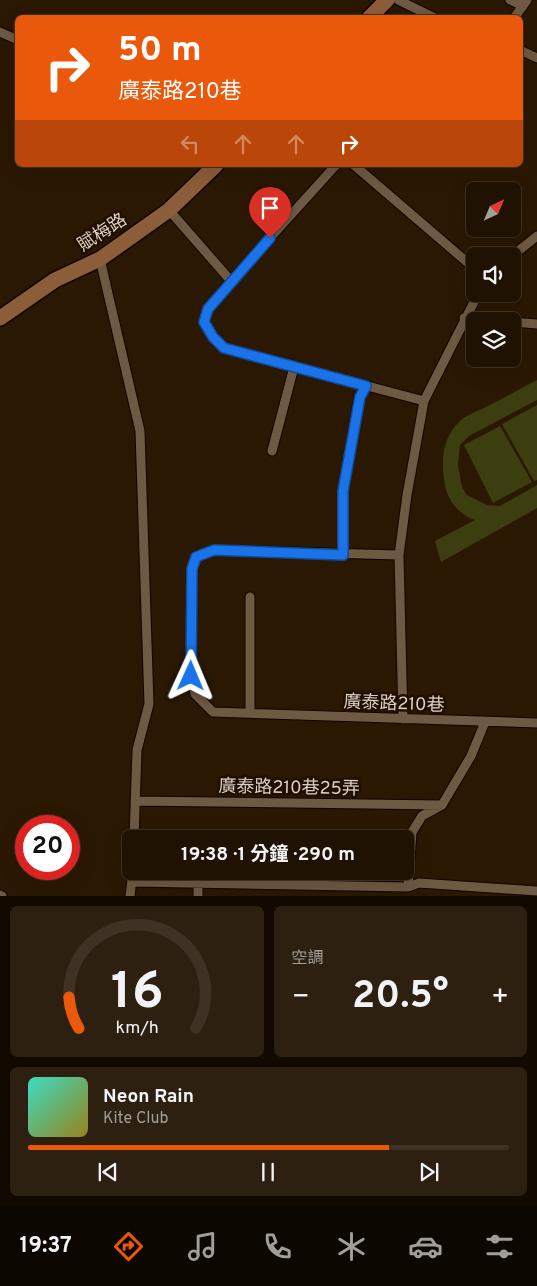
<!DOCTYPE html>
<html lang="zh-TW">
<head>
<meta charset="utf-8">
<style>
  body { margin:0; font-family:Overpass,"Noto Sans TC",sans-serif; background:#2d2011; color:#f1f3f6; height:100vh; display:flex; flex-direction:column; font-size:19px; white-space:nowrap }
  * { box-sizing:border-box; margin:0 }
  p { font-size:16px; color:#a29e99 }
  .icon { flex:none; width:28px; height:28px; fill:none; stroke:currentColor; stroke-width:2; stroke-linecap:round; stroke-linejoin:round }
  .map { position:relative; height:896px; overflow:hidden }
  .panel { display:flex; flex-direction:column; gap:10px; padding:10px; background:#120a01; flex:1 }
  .panel>* { flex:none }
  .top-card { position:absolute; left:15px; top:15px; width:508px; height:152px; border-radius:8px; box-shadow:0 5px 20px #0002,0 0 0 1px #3d3224; background:#ea580c; color:#fff; overflow:hidden }
  .needle { width:32px; rotate:44deg }
  .controls { position:absolute; left:466px; top:182px; display:grid; gap:10px }
  .controls a { display:grid; place-items:center; width:55px; height:55px; border-radius:8px; background:#201202; box-shadow:0 5px 20px #0002,0 0 0 1px #3d3224; font-size:25px }
  .speed { position:absolute; left:15px; top:815px; display:flex; gap:10px; font-size:25px; font-weight:700; text-align:center }
  .speed>* { display:grid; place-content:center; width:65px; height:65px; border-radius:50%; background:#201202; box-shadow:0 5px 20px #0002,0 0 0 1px #3d3224; line-height:1 }
  .speed .limit { border:8px solid #d22; background:#fff; color:#111 }
  .pin { position:absolute; display:grid; place-items:center; width:42px; height:42px; color:#fff; margin:-51px -21px; border-radius:50% 50% 50% 0; rotate:-45deg; box-shadow:0 0 5px #0007 }
  .pin .icon { rotate:45deg }
  .me { position:absolute; width:55px; margin:-28px; rotate:1deg; stroke-linejoin:round; filter:drop-shadow(0 0 4px #0008) }
  .turn { display:flex; align-items:center; gap:18px; height:105px; padding:0 20px; font-size:22px }
  .turn .icon { width:65px; height:65px; stroke-width:2.5 }
  .turn b { display:block; font-size:35px; line-height:42px }
  .lanes { display:flex; align-items:center; height:48px; padding:0 20px; background:#0003; justify-content:center; gap:25px; direction:ltr }
  .lanes .off { opacity:.35 }
  .big { font-size:38px; font-weight:700; line-height:1.1 }
  .panel .card { flex:1; display:flex; flex-direction:column; justify-content:center; gap:8px; min-width:0; padding:0 18px; border-radius:8px; background:#2d2011 }
  .panel .dial { align-items:center; gap:0 }
  .dial svg { height:130px; overflow:visible; fill:none; stroke:#3d3224; stroke-width:7; stroke-linecap:round; text-anchor:middle }
  .dial text { fill:#f1f3f6; stroke:none }
  .song { display:flex; align-items:center; gap:15px }
  .cover { width:60px; height:60px; border-radius:8px; background:linear-gradient(135deg,hsl(170 70% 55%),hsl(50 70% 35%)) }
  .played { height:5px; border-radius:2px; background:linear-gradient(90deg,#ea580c 75%,#3d3224 75%) }
  .keys { display:flex; justify-content:space-around; direction:ltr }
  .heat { display:flex; justify-content:space-between; align-items:center; font-size:28px; direction:ltr }
  .panel .tiles { flex:1; display:grid; gap:10px; grid-template-columns:1fr 1fr }
  .card:last-child { grid-column:span 2 }
  .trip { position:absolute; left:122px; top:830px; width:292px; height:50px; border-radius:8px; background:#201202; box-shadow:0 5px 20px #0002,0 0 0 1px #3d3224; font-weight:700; line-height:50px; text-align:center }
  .tab-bar { display:flex; height:80px; justify-content:space-around; align-items:center; background:#0d0701; color:#a29e99 }
  .tab-bar .icon { width:35px; height:35px }
  .tab-bar .selected { color:#ea580c }
  .tab-bar b { font-size:22px; color:#f1f3f6 }
  .map>svg:first-child { display:block }
  .green { fill:#3d3e0f }
  .lines { fill:none; stroke-linecap:round; stroke-linejoin:round }
  .lane-casing { stroke:#110400; stroke-width:11 }
  .secondary-casing { stroke:#110400; stroke-width:18 }
  .lane { stroke:#6e5942; stroke-width:9 }
  .secondary { stroke:#8c5d39; stroke-width:15 }
  .route-casing { stroke:#114b97; stroke-width:12 }
  .route { stroke:#1a73e8; stroke-width:9 }
  .labels { text-anchor:middle; stroke-width:5; stroke-linejoin:round; paint-order:stroke }
  .street-label { font-size:18px; fill:#dcd0c3; stroke:#200f00 }
</style>
</head>
<body>
<div class="map">
<svg width="537" height="896" viewBox="0 0 537 896">
  <rect width="100%" height="100%" fill="#2a1803"/>
  <!-- green -->
  <path class="green" d="M 537,380 L 537,400 L 469,436 L 460,445 L 458,465 L 462,487 L 467,495 L 487,505 L 500,506 L 537,485 L 537,508 L 441,562 L 435,541 L 475,520 C 460,515 448,502 445,485 C 441,463 441,439 460,421 C 467,414 481,410 490,405 C 506,397 521,388 537,380 Z
    M 537,405 L 537,480 L 534,481 L 502,424 Z
    M 500,426 L 532,482 L 493,503 L 464,445 Z"/>
  <g class="lines">
    <defs>
      <path id="lane" d="M 398,0 L 435,18
        M 510,0 L 523,6
        M 514,18 L 527,0
        M 0,32 L 18,40
        M 520,50 L 537,58
        M 336,165 L 231,281 L 208,309 L 204,322 L 213,337 L 225,348 L 424,401
        M 354,165 L 475,269
        M 169,210 L 231,281
        M 512,256 L 537,236
        M 100,259 L 140,431 L 149,704 L 137,750 L 134,839
        M 464,318 L 503,321
        M 512,322 L 537,324
        M 272,451 L 294,367
        M 343,555 L 343,491 L 359,397 L 366,386
        M 399,555 L 214,550 L 196,557 L 192,569 L 191,676 L 195,694 L 213,712 L 537,723
        M 250,597 L 250,713
        M 403,719 L 399,555 L 407,495 L 424,401 L 478,294
        M 135,801 L 442,805
        M 133,882 L 408,887 L 419,883 L 537,891
        M 408,887 L 412,832 L 422,816 L 442,805 L 471,756 L 485,722
        M 0,895 L 2,896
        M 130,896 L 133,871
        M 198,896 L 198,885"/>
      <path id="secondary" d="M 369,18 L 387,0
        M 0,318 L 55,280 L 100,259 L 169,210 L 216,165"/>
    </defs>
    <!-- lane casing -->
    <use href="#lane" class="lane-casing"/>
    <!-- secondary casing -->
    <use href="#secondary" class="secondary-casing"/>
    <!-- lane -->
    <use href="#lane" class="lane"/>
    <!-- secondary -->
    <use href="#secondary" class="secondary"/>
  </g>
  <g class="lines">
    <defs>
      <path id="route" d="M 191,676 L 192,569 L 196,557 L 214,550 L 343,555 L 343,491 L 360,397 L 366,386 L 224,348 L 213,337 L 204,322 L 208,309 L 270,238"/>
    </defs>
    <!-- route casing -->
    <use href="#route" class="route-casing"/>
    <!-- route -->
    <use href="#route" class="route"/>
  </g>
  <g class="labels">
    <!-- street labels -->
    <g class="street-label">
      <text transform="translate(102 232) rotate(-33)" y="6">賦梅路</text>
      <text transform="translate(394 703) rotate(2)" y="6">廣泰路210巷</text>
      <text transform="translate(289 787) rotate(1)" y="6">廣泰路210巷25弄</text>
    </g>
  </g>
</svg>
<div class="controls">
<a><svg class="needle" viewBox="-14 -14 28 28"><path d="M0-13l5 13h-10z" fill="#e53935"/><path d="M0 13l5-13h-10z" fill="#a29e99"/></svg></a>
<a><svg class="icon" aria-label="sound" viewBox="0 0 24 24"><path d="M4 9h4l5-4v14l-5-4H4zM17 9q2 3 0 6"/></svg></a>
<a><svg class="icon" aria-label="layers" viewBox="0 0 24 24"><path d="M12 4l9 5-9 5-9-5zM3 14l9 5 9-5"/></svg></a>
</div>
<div class="speed"><div class="limit">20</div></div>
<div class="pin" style="left:270px;top:238px;background:#d93025"><svg class="icon" aria-label="arrive" viewBox="0 0 24 24"><path d="M6 21V4h12l-3 4 3 4H6"/></svg></div>
<svg class="me" style="left:191px;top:676px" viewBox="-20 -20 40 40"><path d="M0-17L14 15 0 8-14 15z" fill="#1a73e8" stroke="#fff" stroke-width="4"/></svg>
<div class="trip">19:38 · 1 分鐘 · 290 m</div>
<div class="top-card">
<div class="turn"><svg class="icon" aria-label="right" viewBox="0 0 24 24"><path d="M7 20v-9h11M14 6l5 5-5 5"/></svg><div><b>50 m</b>廣泰路210巷</div></div>
<div class="lanes"><svg class="icon off" aria-label="left" viewBox="0 0 24 24"><path d="M17 20v-9H6M10 6l-5 5 5 5"/></svg><svg class="icon off" aria-label="ahead" viewBox="0 0 24 24"><path d="M12 20V5M6 11l6-6 6 6"/></svg><svg class="icon off" aria-label="ahead" viewBox="0 0 24 24"><path d="M12 20V5M6 11l6-6 6 6"/></svg><svg class="icon" aria-label="right" viewBox="0 0 24 24"><path d="M7 20v-9h11M14 6l5 5-5 5"/></svg></div>
</div>
</div>
<section class="panel">
<div class="tiles">
<div class="card dial"><svg viewBox="0 0 100 80">
<path d="M14 69A42 42 0 1 1 86 69"/>
<path d="M14 69A42 42 0 0 1 8 50" stroke="#ea580c"/>
<text x="50" y="56" font-size="32" font-weight="700">16</text>
<text x="50" y="72" font-size="11">km/h</text>
</svg></div>
<div class="card"><p>空調</p>
<div class="heat"><a>−</a><b class="big">20.5°</b><a>+</a></div>
</div>
<div class="card">
<div class="song"><i class="cover"></i><div><b>Neon Rain</b><p>Kite Club</p></div></div>
<div class="played"></div>
<div class="keys"><svg class="icon" aria-label="previous" viewBox="0 0 24 24"><path d="M18 5L8 12l10 7zM5 5v14"/></svg><svg class="icon" aria-label="pause" viewBox="0 0 24 24"><path d="M8 5v14M16 5v14"/></svg><svg class="icon" aria-label="next" viewBox="0 0 24 24"><path d="M6 5l10 7-10 7zM19 5v14"/></svg></div>
</div>
</div>
</section>
<nav class="tab-bar">
<b>19:37</b>
<svg class="icon selected" aria-label="directions" viewBox="0 0 24 24"><path d="M12 3l9 9-9 9-9-9zM9 14v-3h6M13 9l2 2-2 2"/></svg>
<svg class="icon" aria-label="music" viewBox="0 0 24 24"><path d="M9 18V5l10-2v13"/><circle cx="6" cy="18" r="3"/><circle cx="16" cy="16" r="3"/></svg>
<svg class="icon" aria-label="phone" viewBox="0 0 24 24"><path d="M5 4h4l2 5-3 2q2 4 5 5l2-3 5 2v4C11 20 4 13 5 4z"/></svg>
<svg class="icon" aria-label="climate" viewBox="0 0 24 24"><path d="M12 3v18M4 7l16 10M4 17L20 7"/></svg>
<svg class="icon" aria-label="car" viewBox="0 0 24 24"><path d="M5 17H2v-5l4-1 3-4h7l3 4 3 1v5h-3M9 17h6M6 11h13"/><circle cx="7" cy="17" r="2"/><circle cx="17" cy="17" r="2"/></svg>
<svg class="icon" aria-label="filters" viewBox="0 0 24 24"><path d="M4 7h16M4 17h16"/><circle cx="9" cy="7" r="2"/><circle cx="15" cy="17" r="2"/></svg>
</nav>
</body>
</html>
